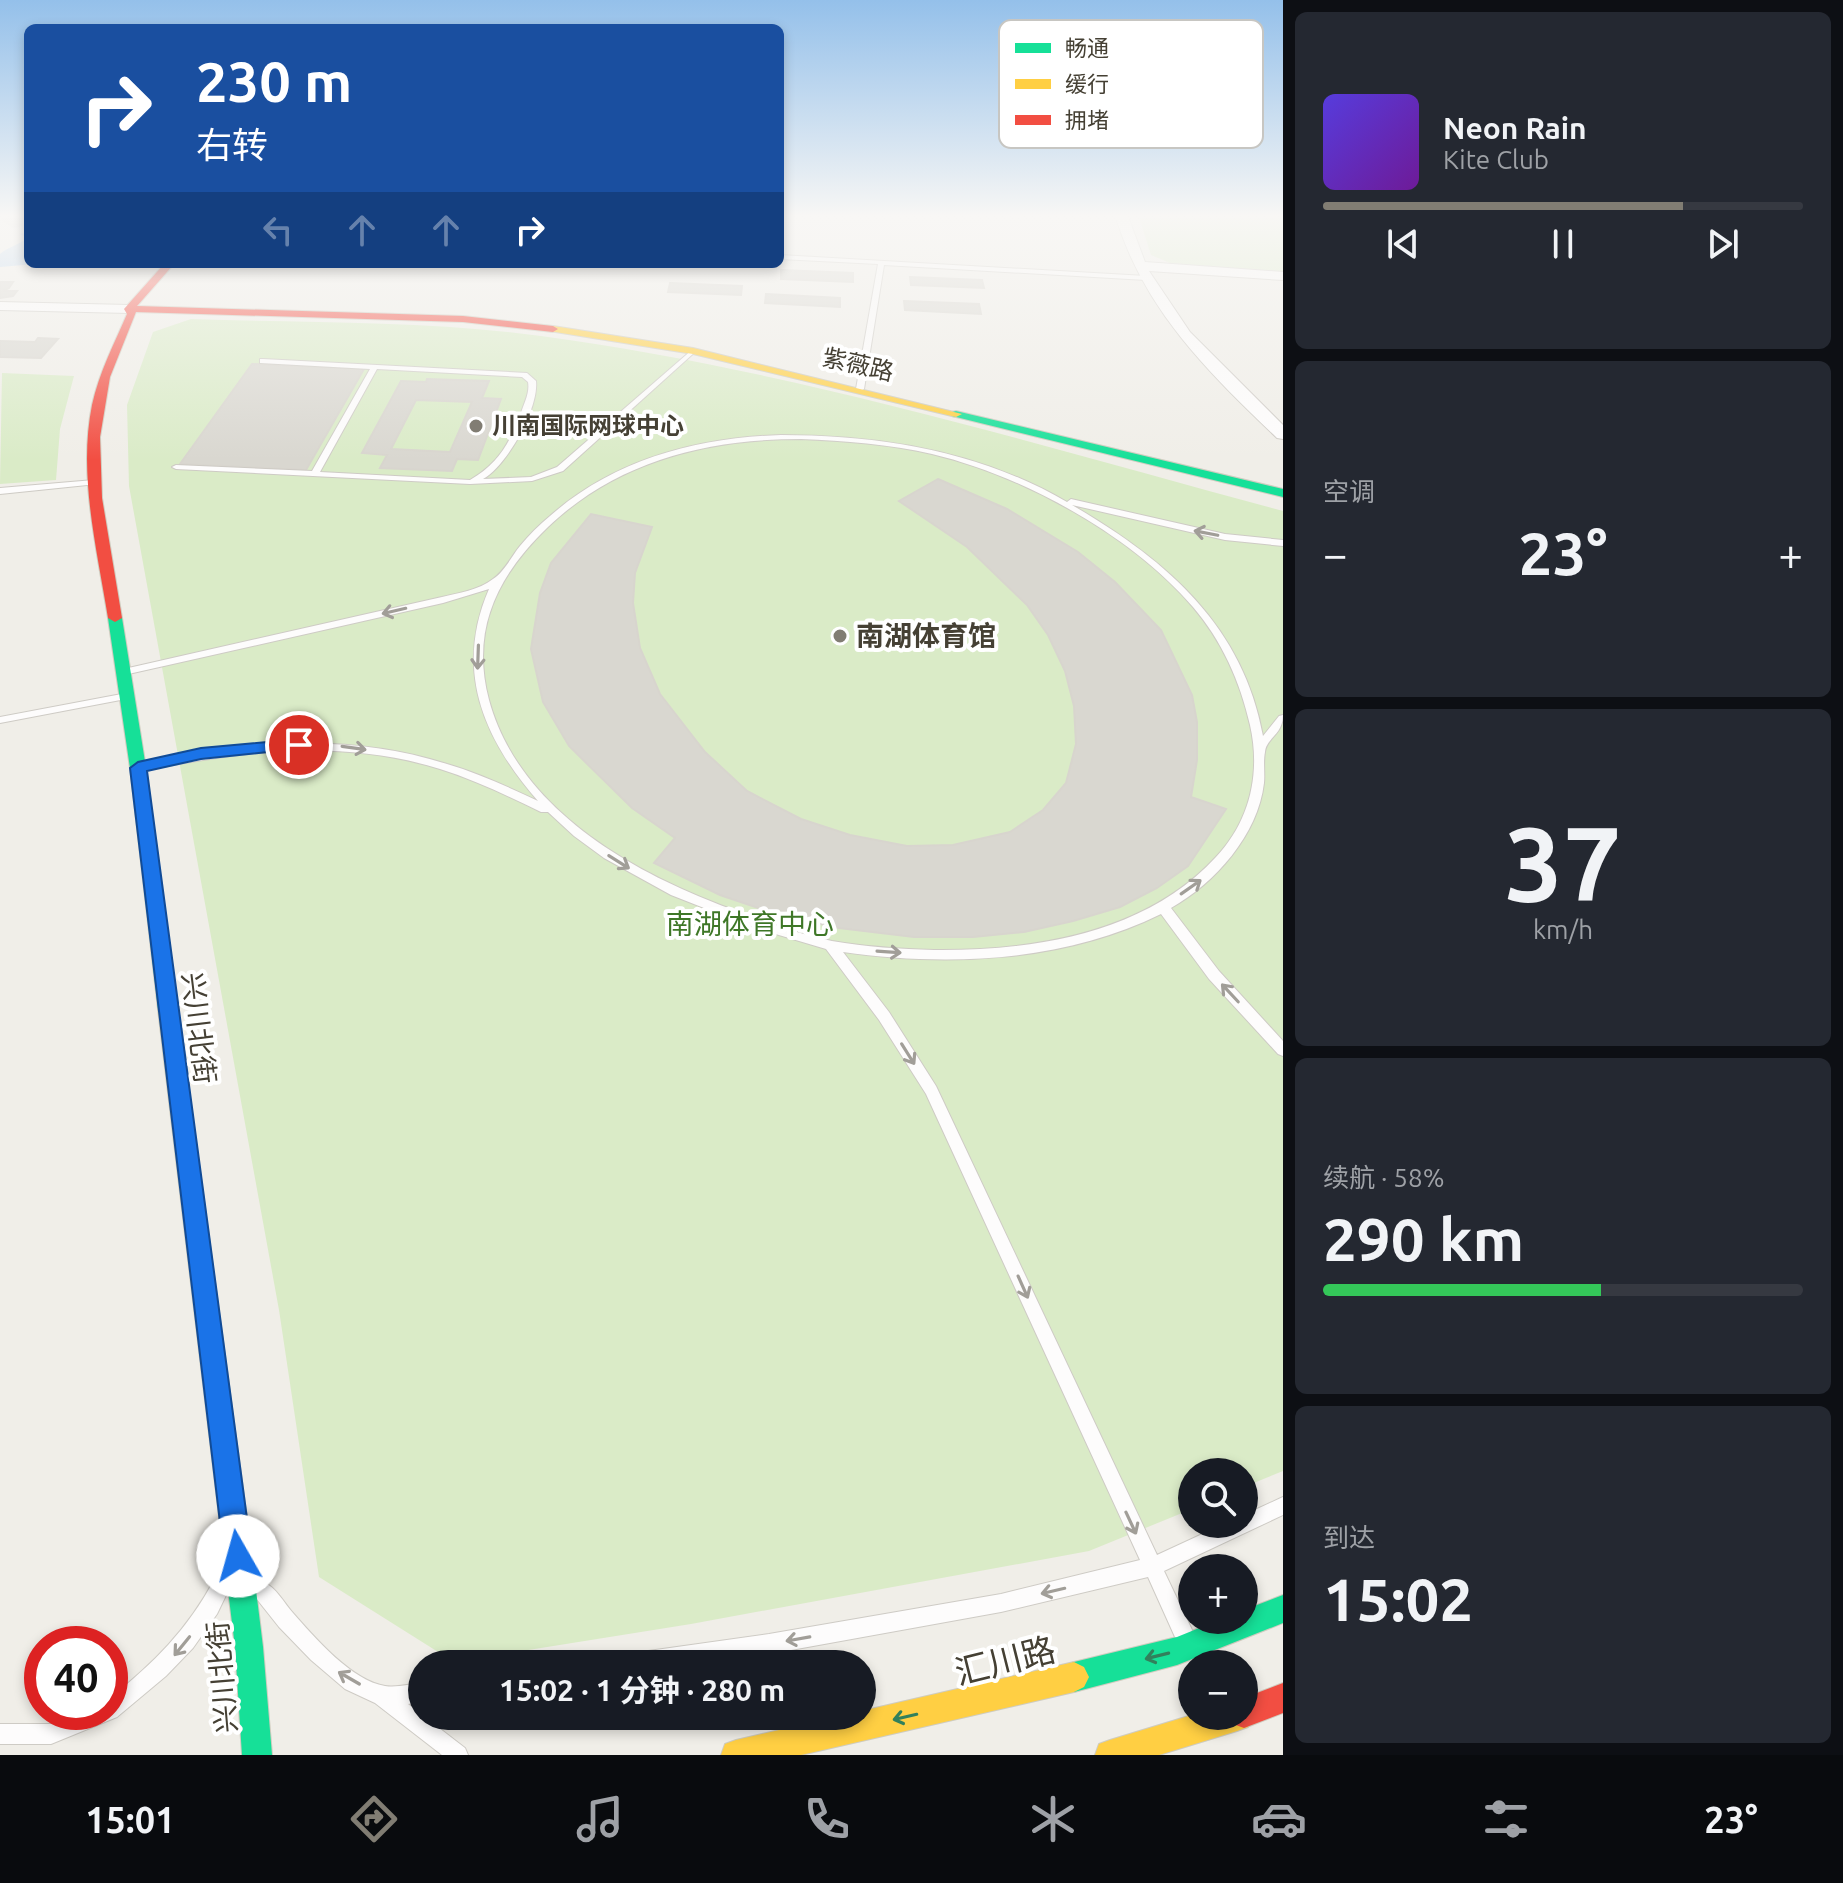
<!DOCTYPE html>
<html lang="zh">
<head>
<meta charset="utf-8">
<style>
  body { margin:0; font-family:Ubuntu,"Noto Sans SC",sans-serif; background:#242831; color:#f1f3f6; height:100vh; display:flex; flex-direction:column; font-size:30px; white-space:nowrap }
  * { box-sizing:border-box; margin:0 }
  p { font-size:26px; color:#9ea1a6 }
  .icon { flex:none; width:44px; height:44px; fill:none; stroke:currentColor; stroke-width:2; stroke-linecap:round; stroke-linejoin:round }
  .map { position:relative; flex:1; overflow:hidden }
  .details { display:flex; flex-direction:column; gap:12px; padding:12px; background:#0d0f14; width:560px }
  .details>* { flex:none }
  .hud { position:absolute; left:24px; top:24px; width:760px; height:244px; border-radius:12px; box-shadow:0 4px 12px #0003; background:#1a4fa0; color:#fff; overflow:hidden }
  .buttons { position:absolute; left:1178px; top:1458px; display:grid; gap:16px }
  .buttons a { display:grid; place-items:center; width:80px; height:80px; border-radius:50%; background:#171b24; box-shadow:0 4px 12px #0003; font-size:40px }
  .speed { position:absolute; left:24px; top:1626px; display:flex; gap:16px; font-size:40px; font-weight:700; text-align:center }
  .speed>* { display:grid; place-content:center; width:104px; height:104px; border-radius:50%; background:#171b24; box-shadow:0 4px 12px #0003; line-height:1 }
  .speed .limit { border:12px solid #d22; background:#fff; color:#111 }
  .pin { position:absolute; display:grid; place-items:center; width:68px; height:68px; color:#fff; margin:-34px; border:4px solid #fff; border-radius:50%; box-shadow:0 2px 8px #0007 }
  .me { position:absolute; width:88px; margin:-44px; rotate:353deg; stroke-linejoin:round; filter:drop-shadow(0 0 6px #0008) }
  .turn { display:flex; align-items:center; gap:28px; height:168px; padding:0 40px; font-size:36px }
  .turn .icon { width:104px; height:104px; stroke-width:2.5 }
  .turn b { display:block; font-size:56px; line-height:68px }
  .lanes { display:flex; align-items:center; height:76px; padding:0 40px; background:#0003; justify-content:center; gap:40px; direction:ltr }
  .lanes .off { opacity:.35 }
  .big { font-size:60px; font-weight:700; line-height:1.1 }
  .details .tile { flex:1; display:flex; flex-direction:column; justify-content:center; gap:12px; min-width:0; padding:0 28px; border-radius:12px; background:#242831 }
  .details .dial { align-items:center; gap:0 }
  .dial b { font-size:104px; line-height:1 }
  .song { display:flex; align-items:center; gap:24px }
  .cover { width:96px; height:96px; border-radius:12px; background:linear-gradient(135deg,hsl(250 70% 55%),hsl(280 70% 35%)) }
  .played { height:8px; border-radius:4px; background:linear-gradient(90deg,#817d73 75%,#363941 75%) }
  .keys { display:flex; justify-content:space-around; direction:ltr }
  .heat { display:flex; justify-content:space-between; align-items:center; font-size:44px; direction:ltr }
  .charge { height:12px; border-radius:6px; background:linear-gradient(90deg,#34c759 58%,#363941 0) }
  .trip { position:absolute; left:408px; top:1650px; width:468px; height:80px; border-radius:40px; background:#171b24; box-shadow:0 4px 12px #0003; font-weight:700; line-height:80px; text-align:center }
  .tabs { display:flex; height:128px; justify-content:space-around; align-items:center; background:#090b0e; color:#9ea1a6 }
  .tabs .icon { width:56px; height:56px }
  .tabs .selected { color:#817d73 }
  .tabs b { font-size:36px; color:#f1f3f6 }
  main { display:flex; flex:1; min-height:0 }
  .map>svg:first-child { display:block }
  .green { fill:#daebc7 }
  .water { fill:#b7d3ee }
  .building { fill:#d9d7d0; stroke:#d8d5ce; stroke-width:2; fill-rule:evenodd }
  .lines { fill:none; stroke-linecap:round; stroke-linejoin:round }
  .lane-casing { stroke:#cecbc5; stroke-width:2 }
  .street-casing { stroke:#cecbc5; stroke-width:2 }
  .fast-casing { stroke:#cfccbf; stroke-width:2 }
  .slow-casing { stroke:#cfccbf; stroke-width:2 }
  .jam-casing { stroke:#cfccbf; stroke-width:2 }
  .lane { fill:#fdfcfc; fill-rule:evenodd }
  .street { fill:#fdfcfc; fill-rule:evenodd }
  .fast { fill:#16e098; fill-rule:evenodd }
  .slow { fill:#ffcf43; fill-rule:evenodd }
  .jam { fill:#f24e42; fill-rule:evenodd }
  .oneway { stroke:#a19e98 }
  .oneway2 { stroke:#32805c }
  .route { fill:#1a73e8; stroke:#114b97; stroke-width:2 }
  .poi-dot { fill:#817d73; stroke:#fff; stroke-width:3 }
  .labels { text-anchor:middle; stroke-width:8; stroke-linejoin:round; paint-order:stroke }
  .far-street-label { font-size:24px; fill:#454034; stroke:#fff }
  .far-poi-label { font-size:24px; font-weight:bold; fill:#454034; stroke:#fff; text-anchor:start }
  .poi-label { font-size:28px; font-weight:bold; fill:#454034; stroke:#fff; text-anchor:start }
  .park-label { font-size:28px; fill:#3e7727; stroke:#fff }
  .street-label { font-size:28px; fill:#454034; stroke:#fff }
  .near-street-label { font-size:34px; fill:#454034; stroke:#fff }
  .key { fill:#fff; stroke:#c7c6c2; stroke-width:2 }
  .key-label { font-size:22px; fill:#454034 }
</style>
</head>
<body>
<main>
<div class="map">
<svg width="1283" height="1755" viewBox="0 0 1283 1755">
  <rect width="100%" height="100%" fill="#f0eee8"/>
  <!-- green -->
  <path class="green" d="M 1138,214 L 1283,214 L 1283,272 L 1170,263 L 1151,255 Z
    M 191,319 C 307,323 426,320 541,336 C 793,370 1039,445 1283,511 L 1283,1471 L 1244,1487 L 1244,1472 L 1192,1472 L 1192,1509 L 1089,1551 L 691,1624 L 454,1662 L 319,1577 L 279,1310 L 129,486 L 127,405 L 153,332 Z
    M 2,373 L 74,376 L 60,429 L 56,480 L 0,484 Z"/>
  <!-- water -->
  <path class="water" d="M 28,232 L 28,264 L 35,264 L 0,267 L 0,254 C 8,247 19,245 27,238 L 20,234 Z"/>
  <!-- building -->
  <path class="building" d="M 28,214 L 28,224 L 13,227 L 3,220 Z
    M 781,270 L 853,273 L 853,282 L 781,279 Z
    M 910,277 L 982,280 L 984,288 L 911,285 Z
    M 0,282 L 13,282 L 9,288 L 3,291 L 17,291 L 13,296 L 0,298 Z
    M 670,283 L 742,286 L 741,295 L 668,292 Z
    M 766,294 L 840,298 L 840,307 L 765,303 Z
    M 904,301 L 979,304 L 981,314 L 905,310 Z
    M 38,338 L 58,339 L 41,358 L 0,357 L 0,341 L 35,342 Z
    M 252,364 L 364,369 L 306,470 L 180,464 Z
    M 427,379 L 489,381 L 482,398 L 501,399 L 478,460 L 457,459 L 452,471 L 380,468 L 387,455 L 362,453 L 401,381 L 426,382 ZM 416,400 L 472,402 L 450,452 L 391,449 Z
    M 938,479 L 1007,509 L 1078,552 L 1115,582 L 1161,630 L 1192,695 L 1197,722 L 1197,760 L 1191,797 L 1226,809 L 1188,866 L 1157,888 L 1120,907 L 1073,921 L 1024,932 L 973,937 L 914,937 L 839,928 L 779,915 L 720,895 L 654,863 L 675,838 L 632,808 L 569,746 L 543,702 L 531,649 L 540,593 L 551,563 L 591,514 L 652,527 L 635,573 L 633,603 L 640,648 L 660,694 L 705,752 L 747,791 L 801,819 L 850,835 L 907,846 L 953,845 L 1010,832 L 1043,810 L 1066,783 L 1076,744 L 1074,706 L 1065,671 L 1048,635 L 1027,605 L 967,547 L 899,501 Z"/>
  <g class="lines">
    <defs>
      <path id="lane" d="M 780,255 L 1146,276 L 1149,278 L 1146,280 L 884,265 L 864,389 L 860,391 L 856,389 L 878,264 L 780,259 Z
        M 693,349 L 697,351 L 695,352 L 563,471 L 532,481 L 470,484 L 176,469 L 172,467 L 176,465 L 312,471 L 370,369 L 260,363 L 260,359 L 263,359 L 527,373 L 536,381 C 539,408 507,466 483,479 L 531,477 L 557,467 ZM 377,369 L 522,377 L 528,382 C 530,393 524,403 521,413 C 509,444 499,463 470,480 L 320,472 Z
        M 781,435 C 880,435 980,451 1067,502 L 1071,499 L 1225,534 L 1283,540 L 1283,546 L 1225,540 L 1072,505 C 1165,559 1243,625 1263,736 L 1279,716 L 1283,715 C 1283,735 1266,738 1265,752 C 1263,762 1265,773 1264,783 C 1258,835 1215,883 1171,908 L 1219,971 L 1283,1041 L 1283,1056 L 1278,1054 L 1209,979 L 1161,914 C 1064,962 948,967 843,952 L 889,1012 L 936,1086 L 1157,1555 L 1224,1524 L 1244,1524 L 1244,1515 L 1283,1497 L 1283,1515 L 1164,1571 L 1192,1630 L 1189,1637 L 1182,1640 L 1175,1637 L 1148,1577 L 1001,1612 L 769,1654 L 696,1664 L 617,1664 L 620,1657 L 627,1654 L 769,1634 L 1001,1594 L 1140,1560 L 926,1094 L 879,1020 L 826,949 L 755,928 L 671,895 L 604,858 L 574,836 L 548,812 L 541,812 C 508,796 475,780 440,769 C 340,738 239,751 138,772 L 133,768 L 138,764 C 243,743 343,731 447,764 C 478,773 508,787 538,801 C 483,738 454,670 489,589 L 443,603 L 124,675 L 119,672 L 124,669 L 442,597 C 458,593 479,590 493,579 C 505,571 511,557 520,546 C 529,535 539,525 550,516 C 615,459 696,438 781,435 ZM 801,439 C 845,441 889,444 932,454 C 1024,476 1131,535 1193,607 C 1222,641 1240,681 1250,725 C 1261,773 1250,821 1216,857 C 1145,934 1034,951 934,950 C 900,949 866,947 832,941 C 803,935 773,925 745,914 C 642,878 520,814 489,700 C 470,629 498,575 548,527 C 617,461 707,439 801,439 Z
        M 94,480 L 97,480 L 97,484 L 0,494 L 0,488 Z
        M 127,693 L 131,694 L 132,696 L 131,698 L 0,723 L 0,717 Z
        M 221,1578 L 228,1580 L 230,1587 L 217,1614 L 193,1648 L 166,1676 L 117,1717 L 51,1744 L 0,1744 L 0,1724 L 51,1724 L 81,1712 L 110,1712 L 110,1698 C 153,1664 188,1629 214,1580 Z
        M 263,1582 C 276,1587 284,1603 293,1613 C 314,1637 352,1681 385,1686 C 397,1688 410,1684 422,1682 L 422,1702 L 408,1704 L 465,1748 L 468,1755 L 442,1755 L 375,1703 L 345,1689 L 311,1660 L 279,1627 L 256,1598 L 254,1591 L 256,1584 Z"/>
      <path id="street" d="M 1115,214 L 1127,214 L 1145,262 L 1283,272 L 1283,280 L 1149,271 L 1190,332 L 1283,425 L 1283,439 L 1277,438 C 1208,372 1142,308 1115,214 Z
        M 0,302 L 129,305 L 136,309 L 129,313 L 0,310 Z"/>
      <path id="fast" d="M 956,411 L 1283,489 L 1283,497 L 952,416 L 952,412 Z
        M 115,614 L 122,618 L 146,768 L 178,1009 L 175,1015 L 168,1017 L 161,1015 L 158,1009 L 130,768 L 108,618 Z
        M 235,1519 L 245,1523 L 249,1533 L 263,1647 L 272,1755 L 242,1755 L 235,1647 L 221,1533 L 225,1523 Z
        M 1283,1595 L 1283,1623 L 1177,1665 L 1074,1692 L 1064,1687 L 1059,1677 L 1064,1667 L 1074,1662 L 1177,1637 L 1219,1620 L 1244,1620 L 1244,1610 Z"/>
      <path id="slow" d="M 553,326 L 693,348 L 962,414 L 956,417 L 693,354 L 549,331 L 549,327 Z
        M 168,1001 L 175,1003 L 178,1009 L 249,1533 L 245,1543 L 235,1547 L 225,1543 L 221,1533 L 158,1009 L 161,1003 Z
        M 1074,1662 L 1084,1667 L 1089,1677 L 1084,1687 L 1074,1692 L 801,1755 L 721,1755 L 725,1744 L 736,1740 L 840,1716 L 862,1716 L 862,1711 Z
        M 1244,1704 L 1252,1716 L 1248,1727 L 1237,1731 L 1159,1755 L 1095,1755 L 1099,1744 L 1110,1740 L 1192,1715 L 1244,1716 Z"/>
      <path id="jam" d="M 164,264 L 174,264 L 137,306 L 463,316 L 553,326 L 558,329 L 553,332 L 463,322 L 136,312 L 110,377 L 100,437 L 102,498 L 122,618 L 115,622 L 108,618 C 97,549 78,475 92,405 C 99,373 114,344 127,314 L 124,309 Z
        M 1283,1683 L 1283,1713 L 1244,1728 L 1233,1724 L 1230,1716 L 1244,1716 L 1244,1698 Z"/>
    </defs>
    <!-- lane casing -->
    <use href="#lane" class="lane-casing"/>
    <!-- street casing -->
    <use href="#street" class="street-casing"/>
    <!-- fast casing -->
    <use href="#fast" class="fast-casing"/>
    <!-- slow casing -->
    <use href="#slow" class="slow-casing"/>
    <!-- jam casing -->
    <use href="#jam" class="jam-casing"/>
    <!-- lane -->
    <use href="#lane" class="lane"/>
    <!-- street -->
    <use href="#street" class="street"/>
    <!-- fast -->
    <use href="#fast" class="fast"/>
    <!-- slow -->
    <use href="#slow" class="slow"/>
    <!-- jam -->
    <use href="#jam" class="jam"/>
  </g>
  <!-- one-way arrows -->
  <defs><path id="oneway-shaft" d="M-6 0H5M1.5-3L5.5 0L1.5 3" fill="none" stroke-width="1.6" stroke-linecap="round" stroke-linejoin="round" transform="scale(2)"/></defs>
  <g class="oneway">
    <use href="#oneway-shaft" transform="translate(1206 533) rotate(-169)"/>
    <use href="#oneway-shaft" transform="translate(394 611) rotate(167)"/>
    <use href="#oneway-shaft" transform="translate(478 657) rotate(92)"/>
    <use href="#oneway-shaft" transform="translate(354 748) rotate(8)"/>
    <use href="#oneway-shaft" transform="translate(619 862) rotate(32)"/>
    <use href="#oneway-shaft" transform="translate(1191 887) rotate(-35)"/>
    <use href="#oneway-shaft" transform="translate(889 952) rotate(4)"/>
    <use href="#oneway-shaft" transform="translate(1230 993) rotate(-133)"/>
    <use href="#oneway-shaft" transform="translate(908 1054) rotate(58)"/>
    <use href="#oneway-shaft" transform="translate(1023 1287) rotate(66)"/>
    <use href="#oneway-shaft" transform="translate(1131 1523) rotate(65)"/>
    <use href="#oneway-shaft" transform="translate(1053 1591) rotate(167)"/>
    <use href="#oneway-shaft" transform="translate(798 1639) rotate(170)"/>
    <use href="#oneway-shaft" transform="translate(182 1646) rotate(129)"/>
    <use href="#oneway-shaft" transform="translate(349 1678) rotate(-150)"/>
  </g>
  <g class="oneway2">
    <use href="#oneway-shaft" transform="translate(1157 1656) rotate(166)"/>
    <use href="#oneway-shaft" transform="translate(905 1717) rotate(167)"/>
  </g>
  <!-- sky -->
  <linearGradient id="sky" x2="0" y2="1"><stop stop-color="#94c0ea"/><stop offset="0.47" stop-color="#f8f7f5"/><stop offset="1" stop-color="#f8f7f5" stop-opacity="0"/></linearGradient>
  <rect width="1283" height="460" fill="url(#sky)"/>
  <!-- route -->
  <path class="route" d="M 299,739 L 305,741 L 305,748 L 201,759 L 147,771 L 252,1556 L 247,1566 L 238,1570 L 228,1566 L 224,1556 L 130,768 L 138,762 L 201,748 Z"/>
  <!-- markers -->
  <g class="poi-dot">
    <circle cx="476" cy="426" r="8"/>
    <circle cx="840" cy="636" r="8"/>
  </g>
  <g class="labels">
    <!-- far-street labels -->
    <g class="far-street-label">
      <text transform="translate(858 365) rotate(13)" y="8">紫薇路</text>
    </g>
    <!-- far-poi labels -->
    <g class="far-poi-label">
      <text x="492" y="434">川南国际网球中心</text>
    </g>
    <!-- poi labels -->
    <g class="poi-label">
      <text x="856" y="646">南湖体育馆</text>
    </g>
    <!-- park labels -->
    <g class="park-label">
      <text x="750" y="934">南湖体育中心</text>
    </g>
    <!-- street labels -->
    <g class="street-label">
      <text transform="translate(199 1028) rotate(83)" y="10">兴川北街</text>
      <text transform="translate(222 1677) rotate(-95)" y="10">兴川北街</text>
    </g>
    <!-- near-street labels -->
    <g class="near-street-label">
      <text transform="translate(1005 1661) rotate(-14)" y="12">汇川路</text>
    </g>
  </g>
  <!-- legend -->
  <rect x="999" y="20" width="264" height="128" rx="12" class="key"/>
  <rect x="1015" y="43" width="36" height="10" fill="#16e098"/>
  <rect x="1015" y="79" width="36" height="10" fill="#ffcf43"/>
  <rect x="1015" y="115" width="36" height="10" fill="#f24e42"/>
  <g class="key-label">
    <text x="1065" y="56">畅通</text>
    <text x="1065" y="92">缓行</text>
    <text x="1065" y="128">拥堵</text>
  </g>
</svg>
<div class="buttons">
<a><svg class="icon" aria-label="search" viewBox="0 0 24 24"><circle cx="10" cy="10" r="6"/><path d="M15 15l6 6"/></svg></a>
<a>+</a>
<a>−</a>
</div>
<div class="speed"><div class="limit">40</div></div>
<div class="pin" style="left:299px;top:745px;background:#d93025"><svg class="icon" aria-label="arrive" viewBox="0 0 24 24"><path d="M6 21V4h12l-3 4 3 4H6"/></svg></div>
<svg class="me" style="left:238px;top:1556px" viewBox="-20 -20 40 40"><circle r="19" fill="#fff"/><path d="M0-13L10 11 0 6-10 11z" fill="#1a73e8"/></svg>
<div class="trip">15:02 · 1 分钟 · 280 m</div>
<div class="hud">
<div class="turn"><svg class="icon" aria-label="right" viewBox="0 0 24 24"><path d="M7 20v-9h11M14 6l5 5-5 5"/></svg><div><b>230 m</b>右转</div></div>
<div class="lanes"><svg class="icon off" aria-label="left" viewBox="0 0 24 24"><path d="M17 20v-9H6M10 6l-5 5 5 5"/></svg><svg class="icon off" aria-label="ahead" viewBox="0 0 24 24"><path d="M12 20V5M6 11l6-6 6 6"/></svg><svg class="icon off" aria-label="ahead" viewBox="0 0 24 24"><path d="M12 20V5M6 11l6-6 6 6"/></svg><svg class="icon" aria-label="right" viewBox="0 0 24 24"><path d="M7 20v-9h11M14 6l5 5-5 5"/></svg></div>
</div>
</div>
<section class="details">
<div class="tile">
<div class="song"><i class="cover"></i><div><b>Neon Rain</b><p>Kite Club</p></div></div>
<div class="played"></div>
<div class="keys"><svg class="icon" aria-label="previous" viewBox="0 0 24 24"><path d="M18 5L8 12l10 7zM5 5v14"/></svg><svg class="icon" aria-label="pause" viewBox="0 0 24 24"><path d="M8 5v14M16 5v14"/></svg><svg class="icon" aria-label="next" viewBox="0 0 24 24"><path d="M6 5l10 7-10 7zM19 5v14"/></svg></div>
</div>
<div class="tile"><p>空调</p>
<div class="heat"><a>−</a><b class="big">23°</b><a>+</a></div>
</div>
<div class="tile dial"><b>37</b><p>km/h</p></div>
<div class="tile"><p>续航 · 58%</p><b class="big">290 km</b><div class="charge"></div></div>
<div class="tile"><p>到达</p><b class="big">15:02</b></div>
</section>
</main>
<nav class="tabs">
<b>15:01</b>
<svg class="icon selected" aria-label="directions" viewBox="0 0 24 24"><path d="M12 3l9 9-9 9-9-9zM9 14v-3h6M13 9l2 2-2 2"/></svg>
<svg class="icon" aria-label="music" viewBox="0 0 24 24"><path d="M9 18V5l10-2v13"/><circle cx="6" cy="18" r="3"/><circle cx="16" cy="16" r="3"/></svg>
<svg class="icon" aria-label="phone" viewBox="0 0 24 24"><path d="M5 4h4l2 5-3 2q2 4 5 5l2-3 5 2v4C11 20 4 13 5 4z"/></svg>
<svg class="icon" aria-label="climate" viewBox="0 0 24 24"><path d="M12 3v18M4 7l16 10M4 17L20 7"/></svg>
<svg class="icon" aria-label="car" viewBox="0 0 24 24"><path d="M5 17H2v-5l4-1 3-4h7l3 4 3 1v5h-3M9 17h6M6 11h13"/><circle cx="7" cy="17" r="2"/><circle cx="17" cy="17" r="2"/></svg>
<svg class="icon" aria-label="filters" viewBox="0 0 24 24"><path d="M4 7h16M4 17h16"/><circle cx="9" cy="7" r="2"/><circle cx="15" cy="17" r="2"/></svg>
<b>23°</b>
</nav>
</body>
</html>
